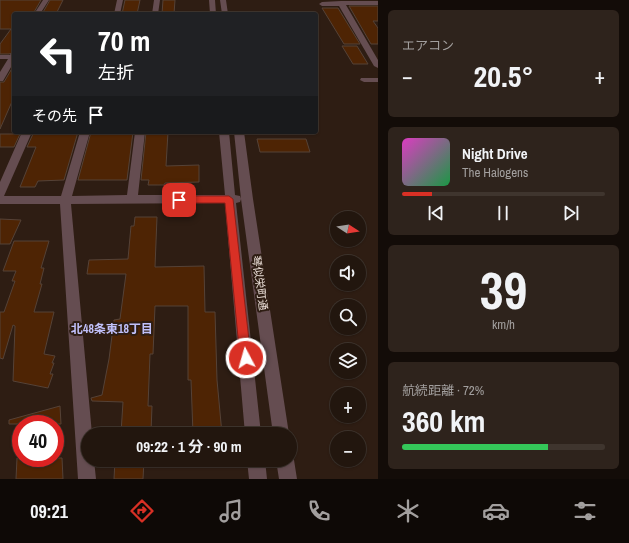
<!DOCTYPE html>
<html lang="ja">
<head>
<meta charset="utf-8">
<style>
  body { margin:0; font-family:"Archivo Narrow","Noto Sans JP",sans-serif; background:#2e231c; color:#f1f3f6; height:100vh; display:flex; flex-direction:column; font-size:15px; white-space:nowrap }
  * { box-sizing:border-box; margin:0 }
  p { font-size:13px; color:#a29f9e }
  .icon { flex:none; width:22px; height:22px; fill:none; stroke:currentColor; stroke-width:2; stroke-linecap:round; stroke-linejoin:round }
  .map { position:relative; flex:1; overflow:hidden }
  .sheet { display:flex; flex-direction:column; gap:10px; padding:10px; background:#130c08; width:251px }
  .sheet>* { flex:none }
  .top-card { position:absolute; left:12px; top:12px; width:306px; height:122px; border-radius:4px; box-shadow:0 1px 3px #0004,0 0 0 1px #3f352e; background:#202124; color:#fff; overflow:hidden }
  .needle { width:26px; rotate:102deg }
  .fabs { position:absolute; left:330px; top:211px; display:grid; gap:8px }
  .fabs a { display:grid; place-items:center; width:36px; height:36px; border-radius:50%; background:#22160e; box-shadow:0 1px 3px #0004,0 0 0 1px #3f352e; font-size:20px }
  .speed { position:absolute; left:12px; top:415px; display:flex; gap:8px; font-size:20px; font-weight:700; text-align:center }
  .speed>* { display:grid; place-content:center; width:52px; height:52px; border-radius:50%; background:#22160e; box-shadow:0 1px 3px #0004,0 0 0 1px #3f352e; line-height:1 }
  .speed .limit { border:6px solid #d22; background:#fff; color:#111 }
  .pin { position:absolute; display:grid; place-items:center; width:34px; height:34px; color:#fff; margin:-17px; border-radius:8px; box-shadow:0 2px 6px #0006 }
  .me { position:absolute; width:44px; margin:-22px; rotate:354deg; stroke-linejoin:round; filter:drop-shadow(0 0 3px #0008) }
  .turn { display:flex; align-items:center; gap:14px; height:84px; padding:0 20px; font-size:18px }
  .turn .icon { width:52px; height:52px; stroke-width:2.5 }
  .turn b { display:block; font-size:28px; line-height:34px }
  .then { display:flex; align-items:center; height:38px; padding:0 20px; background:#0003; gap:8px; font-size:15px }
  .big { font-size:30px; font-weight:700; line-height:1.1 }
  .sheet .tile { flex:1; display:flex; flex-direction:column; justify-content:center; gap:6px; min-width:0; padding:0 14px; border-radius:6px; background:#2e231c }
  .sheet .dial { align-items:center; gap:0 }
  .dial b { font-size:52px; line-height:1 }
  .song { display:flex; align-items:center; gap:12px }
  .cover { width:48px; height:48px; border-radius:6px; background:linear-gradient(135deg,hsl(310 70% 55%),hsl(140 70% 35%)) }
  .played { height:4px; border-radius:2px; background:linear-gradient(90deg,#d93025 15%,#3f352e 15%) }
  .keys { display:flex; justify-content:space-around; direction:ltr }
  .heat { display:flex; justify-content:space-between; align-items:center; font-size:22px; direction:ltr }
  .charge { height:6px; border-radius:3px; background:linear-gradient(90deg,#34c759 72%,#3f352e 0) }
  .trip { position:absolute; left:81px; top:427px; width:216px; height:40px; border-radius:20px; background:#22160e; box-shadow:0 1px 3px #0004,0 0 0 1px #3f352e; font-weight:700; line-height:40px; text-align:center }
  .menu { display:flex; height:64px; justify-content:space-around; align-items:center; background:#0e0906; color:#a29f9e }
  .menu .icon { width:28px; height:28px }
  .menu .on { color:#d93025 }
  .menu b { font-size:18px; color:#f1f3f6 }
  main { display:flex; flex:1; min-height:0 }
  .map>svg:first-child { display:block }
  .building { fill:#4e2404; stroke:#554237 }
  .lines { fill:none; stroke-linecap:round; stroke-linejoin:round }
  .minor { fill:#654d51; fill-rule:evenodd }
  .route { fill:#d93025; stroke:#8d1f18 }
  .labels { text-anchor:middle; stroke-width:4; stroke-linejoin:round; paint-order:stroke }
  .street-label { font-size:11px; fill:#e9ddd6; stroke:#2e1d13 }
  .neighbourhood-label { font-size:12px; font-weight:bold; fill:#c0c0fa; stroke:#2e1d13 }
</style>
</head>
<body>
<main>
<div class="map">
<svg width="378" height="479" viewBox="0 0 378 479">
  <rect width="100%" height="100%" fill="#2e1d13"/>
  <!-- building -->
  <path class="building" d="M 0,0 L 41,0 L 33,14 L 14,14 L 14,52 L 9,54 L 0,54 L 0,44 L 11,29 L 0,29 Z
    M 50,0 L 63,0 L 56,14 L 42,14 Z
    M 125,0 L 140,0 L 137,14 L 122,14 Z
    M 163,0 L 175,0 L 174,14 L 162,14 Z
    M 349,6 L 378,6 L 378,21 L 373,21 L 378,28 L 378,44 L 371,44 Z
    M 322,8 L 338,8 L 360,44 L 344,44 Z
    M 342,46 L 357,46 L 368,64 L 353,64 Z
    M 14,65 L 14,97 L 0,129 L 0,82 L 4,82 Z
    M 36,132 L 78,132 L 64,180 L 38,181 L 35,187 L 20,187 L 36,147 L 27,147 L 33,134 Z
    M 91,132 L 133,132 L 127,180 L 78,180 Z
    M 146,132 L 168,132 L 166,166 L 199,165 L 199,182 L 165,183 L 164,185 L 148,185 L 149,180 L 141,180 Z
    M 0,134 L 20,134 L 14,147 L 0,147 Z
    M 257,139 L 306,139 L 310,152 L 260,152 Z
    M 135,217 L 157,217 L 155,267 L 204,266 L 205,312 L 215,312 L 217,380 L 222,434 L 193,434 L 191,380 L 188,380 L 188,306 L 155,306 L 153,354 L 150,354 L 148,406 L 152,406 L 151,432 L 121,433 L 123,402 L 92,401 L 91,398 L 102,395 L 109,359 L 114,320 L 120,319 L 126,274 L 87,274 L 89,260 L 128,259 L 131,226 L 134,226 Z
    M 0,219 L 21,220 L 10,244 L 0,244 Z
    M 14,241 L 49,241 L 41,268 L 44,268 L 40,284 L 42,284 L 34,312 L 54,312 L 44,354 L 55,356 L 52,363 L 54,363 L 50,374 L 53,374 L 48,388 L 13,381 L 15,326 L 13,325 L 3,359 L 0,358 L 0,312 L 4,312 L 15,281 L 12,281 L 16,271 L 3,271 Z
    M 60,406 L 61,424 L 9,424 L 9,420 Z
    M 17,458 L 62,458 L 63,479 L 16,479 Z
    M 115,460 L 144,460 L 143,479 L 114,479 Z"/>
  <g class="lines">
    <!-- minor -->
    <path class="minor" d="M 43,0 L 49,0 L 40,14 L 34,14 Z
      M 117,0 L 123,0 L 120,14 L 114,14 Z
      M 154,0 L 160,0 L 158,14 L 152,14 Z
      M 209,0 L 215,0 L 216,14 L 210,14 Z
      M 220,0 L 226,0 L 228,14 L 222,14 Z
      M 341,1 L 378,1 L 378,5 L 346,5 L 378,60 L 378,68 L 374,66 L 339,6 L 322,6 L 319,4 L 322,2 Z
      M 11,53 L 14,53 L 14,62 L 3,81 L 0,81 L 0,72 L 8,59 L 0,59 L 0,55 L 10,55 Z
      M 361,78 L 378,78 L 378,82 L 364,82 L 360,80 Z
      M 22,132 L 32,132 L 4,196 L 61,196 L 80,132 L 90,132 L 72,196 L 127,195 L 135,132 L 145,132 L 138,195 L 225,195 L 219,132 L 229,132 L 235,195 L 240,196 L 241,199 L 234,132 L 244,132 L 253,199 L 289,434 L 273,434 L 241,199 L 240,202 L 236,203 L 261,434 L 245,434 L 225,203 L 71,204 L 92,434 L 88,434 L 88,460 L 94,460 L 96,479 L 78,479 L 60,204 L 0,204 L 0,182 Z
      M 290,453 L 294,460 L 297,479 L 279,479 L 276,460 L 290,460 Z
      M 247,460 L 265,460 L 267,479 L 249,479 Z"/>
  </g>
  <!-- route -->
  <path class="route" d="M 179,196 L 229,196 L 233,199 L 251,358 L 249,362 L 246,363 L 242,362 L 240,358 L 225,203 L 179,203 L 175,200 Z"/>
  <g class="labels">
    <!-- street labels -->
    <g class="street-label">
      <text transform="translate(260 283) rotate(82)" y="4">琴似栄町通</text>
    </g>
    <!-- neighbourhood labels -->
    <g class="neighbourhood-label">
      <text x="112" y="333">北48条東18丁目</text>
    </g>
  </g>
</svg>
<div class="fabs">
<a><svg class="needle" viewBox="-14 -14 28 28"><path d="M0-13l5 13h-10z" fill="#e53935"/><path d="M0 13l5-13h-10z" fill="#a29f9e"/></svg></a>
<a><svg class="icon" aria-label="sound" viewBox="0 0 24 24"><path d="M4 9h4l5-4v14l-5-4H4zM17 9q2 3 0 6"/></svg></a>
<a><svg class="icon" aria-label="search" viewBox="0 0 24 24"><circle cx="10" cy="10" r="6"/><path d="M15 15l6 6"/></svg></a>
<a><svg class="icon" aria-label="layers" viewBox="0 0 24 24"><path d="M12 4l9 5-9 5-9-5zM3 14l9 5 9-5"/></svg></a>
<a>+</a>
<a>−</a>
</div>
<div class="speed"><div class="limit">40</div></div>
<div class="pin" style="left:179px;top:200px;background:#d93025"><svg class="icon" aria-label="arrive" viewBox="0 0 24 24"><path d="M6 21V4h12l-3 4 3 4H6"/></svg></div>
<svg class="me" style="left:246px;top:358px" viewBox="-20 -20 40 40"><circle r="17" fill="#d93025" stroke="#fff" stroke-width="3"/><path d="M0-11L8 9 0 5-8 9z" fill="#fff"/></svg>
<div class="trip">09:22 · 1 分 · 90 m</div>
<div class="top-card">
<div class="turn"><svg class="icon" aria-label="left" viewBox="0 0 24 24"><path d="M17 20v-9H6M10 6l-5 5 5 5"/></svg><div><b>70 m</b>左折</div></div>
<div class="then">その先<svg class="icon" aria-label="arrive" viewBox="0 0 24 24"><path d="M6 21V4h12l-3 4 3 4H6"/></svg></div>
</div>
</div>
<section class="sheet">
<div class="tile"><p>エアコン</p>
<div class="heat"><a>−</a><b class="big">20.5°</b><a>+</a></div>
</div>
<div class="tile">
<div class="song"><i class="cover"></i><div><b>Night Drive</b><p>The Halogens</p></div></div>
<div class="played"></div>
<div class="keys"><svg class="icon" aria-label="previous" viewBox="0 0 24 24"><path d="M18 5L8 12l10 7zM5 5v14"/></svg><svg class="icon" aria-label="pause" viewBox="0 0 24 24"><path d="M8 5v14M16 5v14"/></svg><svg class="icon" aria-label="next" viewBox="0 0 24 24"><path d="M6 5l10 7-10 7zM19 5v14"/></svg></div>
</div>
<div class="tile dial"><b>39</b><p>km/h</p></div>
<div class="tile"><p>航続距離 · 72%</p><b class="big">360 km</b><div class="charge"></div></div>
</section>
</main>
<nav class="menu">
<b>09:21</b>
<svg class="icon on" aria-label="directions" viewBox="0 0 24 24"><path d="M12 3l9 9-9 9-9-9zM9 14v-3h6M13 9l2 2-2 2"/></svg>
<svg class="icon" aria-label="music" viewBox="0 0 24 24"><path d="M9 18V5l10-2v13"/><circle cx="6" cy="18" r="3"/><circle cx="16" cy="16" r="3"/></svg>
<svg class="icon" aria-label="phone" viewBox="0 0 24 24"><path d="M5 4h4l2 5-3 2q2 4 5 5l2-3 5 2v4C11 20 4 13 5 4z"/></svg>
<svg class="icon" aria-label="climate" viewBox="0 0 24 24"><path d="M12 3v18M4 7l16 10M4 17L20 7"/></svg>
<svg class="icon" aria-label="car" viewBox="0 0 24 24"><path d="M5 17H2v-5l4-1 3-4h7l3 4 3 1v5h-3M9 17h6M6 11h13"/><circle cx="7" cy="17" r="2"/><circle cx="17" cy="17" r="2"/></svg>
<svg class="icon" aria-label="filters" viewBox="0 0 24 24"><path d="M4 7h16M4 17h16"/><circle cx="9" cy="7" r="2"/><circle cx="15" cy="17" r="2"/></svg>
</nav>
</body>
</html>
